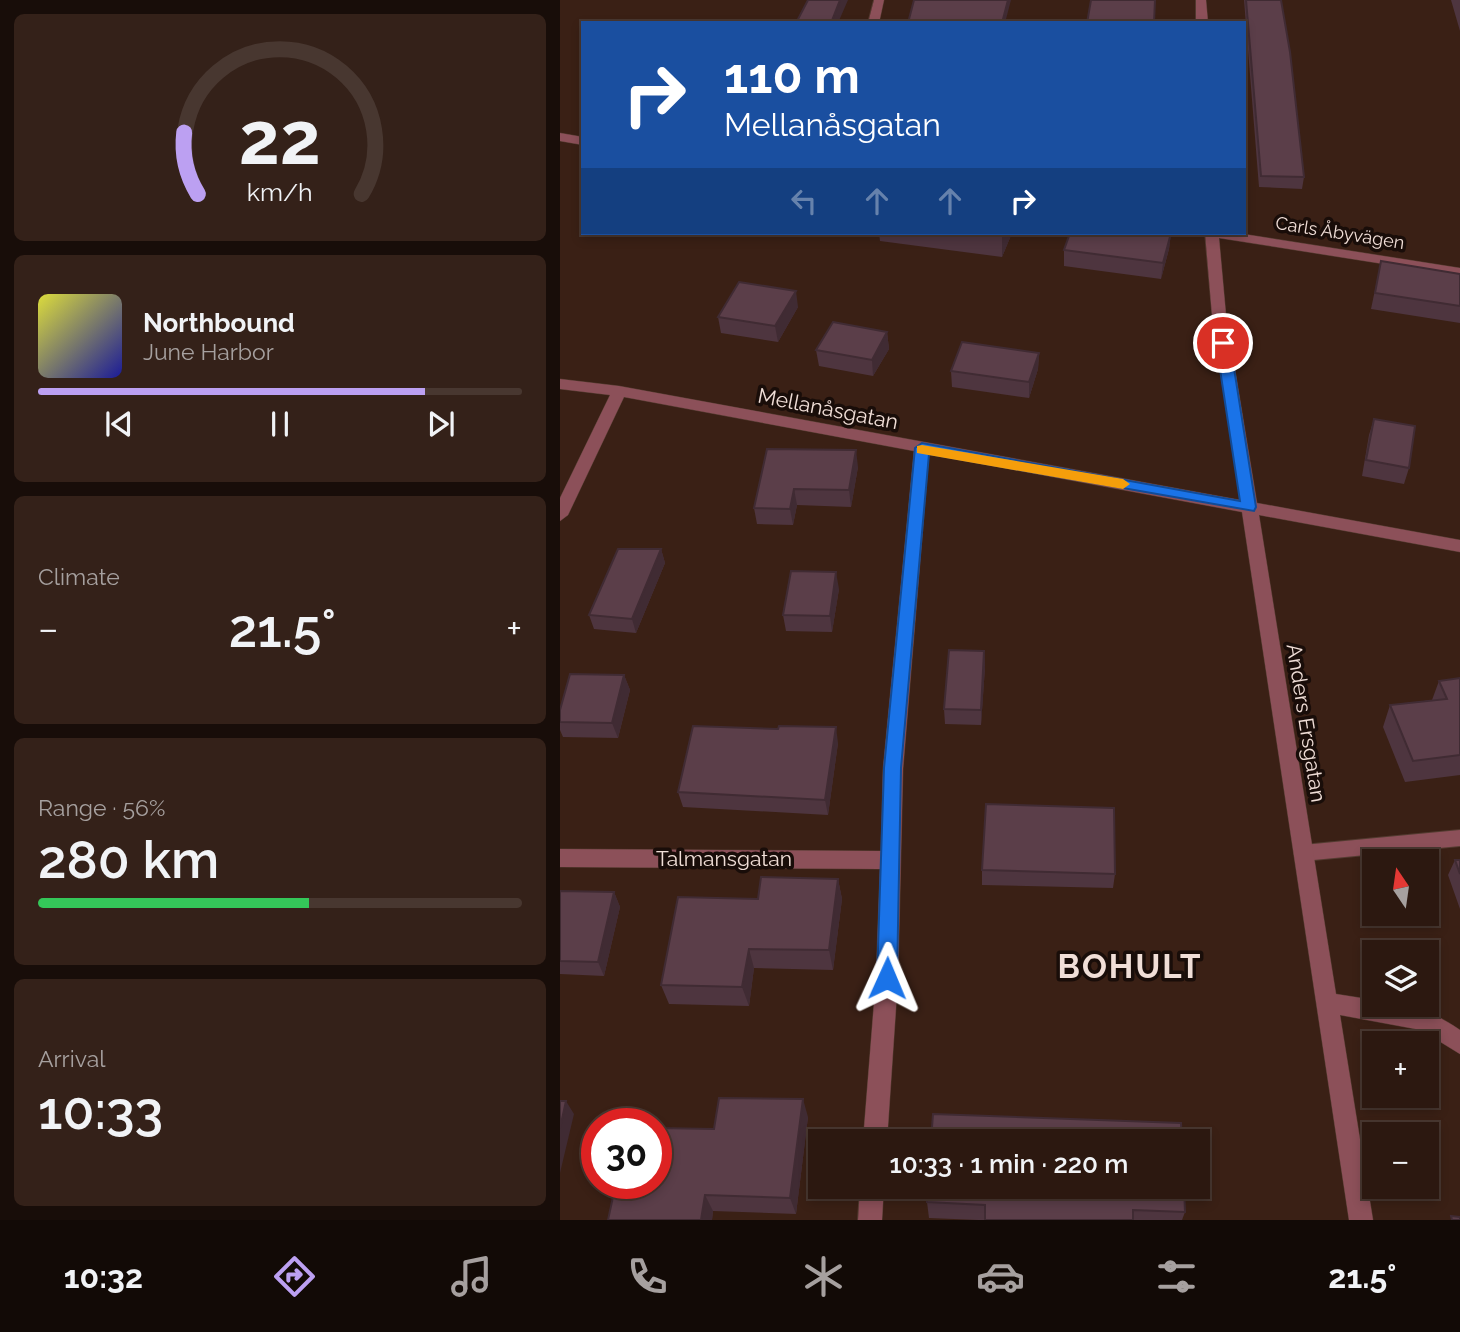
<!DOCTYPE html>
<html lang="en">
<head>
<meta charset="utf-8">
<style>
  body { margin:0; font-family:Raleway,sans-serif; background:#342119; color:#f1f3f6; height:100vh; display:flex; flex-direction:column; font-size:26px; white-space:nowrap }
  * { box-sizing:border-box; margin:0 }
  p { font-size:23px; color:#a6a09f }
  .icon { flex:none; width:38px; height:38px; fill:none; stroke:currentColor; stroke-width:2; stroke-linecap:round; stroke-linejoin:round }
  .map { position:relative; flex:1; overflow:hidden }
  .panel { display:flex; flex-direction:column; gap:14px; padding:14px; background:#180d09; width:560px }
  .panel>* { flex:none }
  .top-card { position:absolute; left:21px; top:21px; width:665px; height:214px; border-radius:0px; box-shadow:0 4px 10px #0003,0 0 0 2px #483730; background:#1a4fa0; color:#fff; overflow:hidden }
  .needle { width:46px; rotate:347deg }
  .buttons { position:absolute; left:802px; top:849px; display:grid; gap:14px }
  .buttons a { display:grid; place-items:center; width:77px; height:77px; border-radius:0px; background:#2c1810; box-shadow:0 4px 10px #0003,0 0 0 2px #483730; font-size:35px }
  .speed { position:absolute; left:21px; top:1108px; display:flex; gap:14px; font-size:35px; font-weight:700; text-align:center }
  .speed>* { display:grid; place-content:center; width:91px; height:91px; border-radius:50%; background:#2c1810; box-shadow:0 4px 10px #0003,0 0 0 2px #483730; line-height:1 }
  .speed .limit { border:10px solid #d22; background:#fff; color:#111 }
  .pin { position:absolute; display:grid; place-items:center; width:60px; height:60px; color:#fff; margin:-30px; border:4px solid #fff; border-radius:50%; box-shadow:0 2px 7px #0007 }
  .me { position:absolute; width:77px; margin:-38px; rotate:1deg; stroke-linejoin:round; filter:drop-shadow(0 0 5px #0008) }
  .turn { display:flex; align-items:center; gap:24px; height:147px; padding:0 28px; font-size:32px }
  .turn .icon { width:91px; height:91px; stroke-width:2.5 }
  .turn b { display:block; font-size:49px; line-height:60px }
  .lanes { display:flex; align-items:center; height:66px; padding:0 28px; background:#0003; justify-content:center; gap:35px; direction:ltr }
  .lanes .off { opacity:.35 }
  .big { font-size:52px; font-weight:600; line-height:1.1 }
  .panel .tile { flex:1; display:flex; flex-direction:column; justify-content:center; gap:10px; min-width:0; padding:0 24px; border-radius:10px; background:#342119 }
  .panel .dial { align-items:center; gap:0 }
  .dial svg { height:182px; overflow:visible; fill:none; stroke:#483730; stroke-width:7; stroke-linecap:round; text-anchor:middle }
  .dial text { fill:#f1f3f6; stroke:none }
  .song { display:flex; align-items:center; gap:21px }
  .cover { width:84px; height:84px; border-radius:10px; background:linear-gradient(135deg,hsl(60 70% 55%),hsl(240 70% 35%)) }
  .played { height:7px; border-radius:4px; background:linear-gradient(90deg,#bca0f2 80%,#483730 80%) }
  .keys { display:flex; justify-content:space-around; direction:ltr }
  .heat { display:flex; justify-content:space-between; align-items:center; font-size:38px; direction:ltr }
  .charge { height:10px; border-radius:5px; background:linear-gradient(90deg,#34c759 56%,#483730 0) }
  .trip { position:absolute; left:248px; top:1129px; width:402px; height:70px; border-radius:0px; background:#2c1810; box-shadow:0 4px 10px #0003,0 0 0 2px #483730; font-weight:600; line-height:70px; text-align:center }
  .tab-bar { display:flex; height:112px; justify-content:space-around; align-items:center; background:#120a06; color:#a6a09f }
  .tab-bar .icon { width:49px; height:49px }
  .tab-bar .selected { color:#bca0f2 }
  .tab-bar b { font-size:32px; color:#f1f3f6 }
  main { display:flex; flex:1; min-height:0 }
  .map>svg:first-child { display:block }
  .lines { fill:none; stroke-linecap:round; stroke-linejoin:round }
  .lane-casing { stroke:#533b30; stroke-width:2 }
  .street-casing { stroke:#533b30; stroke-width:1 }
  .lane { fill:#8c5059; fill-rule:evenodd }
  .street { fill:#8c5059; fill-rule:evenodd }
  .wall { fill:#4e353f }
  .shaded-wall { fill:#402b33 }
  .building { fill:#5b3e49; stroke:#402b33; stroke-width:2 }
  .route { fill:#1a73e8; stroke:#114b97; stroke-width:2 }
  .slow { fill:#f59e0b }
  .labels { text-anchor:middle; stroke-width:7; stroke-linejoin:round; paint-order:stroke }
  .far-street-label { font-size:18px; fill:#f0ded7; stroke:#190d09 }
  .street-label { font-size:21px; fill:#f0ded7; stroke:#190d09 }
  .near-district-label { font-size:33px; font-weight:bold; letter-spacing:2px; fill:#f0ded7; stroke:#190d09 }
</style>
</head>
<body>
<main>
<section class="panel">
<div class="tile dial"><svg viewBox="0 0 100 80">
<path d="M14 69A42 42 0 1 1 86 69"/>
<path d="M14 69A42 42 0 0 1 8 42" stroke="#bca0f2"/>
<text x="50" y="56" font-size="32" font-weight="700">22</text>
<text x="50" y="72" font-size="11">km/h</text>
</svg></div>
<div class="tile">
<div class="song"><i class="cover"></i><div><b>Northbound</b><p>June Harbor</p></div></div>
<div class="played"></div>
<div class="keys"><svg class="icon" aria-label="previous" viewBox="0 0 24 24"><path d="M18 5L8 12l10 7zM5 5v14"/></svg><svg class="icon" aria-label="pause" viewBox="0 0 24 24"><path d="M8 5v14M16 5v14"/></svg><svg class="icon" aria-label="next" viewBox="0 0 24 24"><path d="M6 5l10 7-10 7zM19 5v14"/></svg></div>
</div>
<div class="tile"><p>Climate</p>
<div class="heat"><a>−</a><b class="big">21.5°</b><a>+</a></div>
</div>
<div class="tile"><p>Range · 56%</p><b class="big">280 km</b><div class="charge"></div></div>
<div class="tile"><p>Arrival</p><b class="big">10:33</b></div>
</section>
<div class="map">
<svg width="900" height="1220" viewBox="0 0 900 1220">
  <rect width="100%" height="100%" fill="#3a2015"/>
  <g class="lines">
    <defs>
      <path id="lane" d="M 900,830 L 900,846 L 743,861 L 737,859 L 734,853 L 737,847 L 743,845 Z"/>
      <path id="street" d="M 314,0 L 324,0 L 319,23 L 308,23 Z
        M 636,0 L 646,0 L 648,23 L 636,23 Z
        M 0,133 L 23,137 L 23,145 L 0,141 Z
        M 645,233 L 677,233 L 900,268 L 900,276 L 659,238 L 666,315 L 697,503 L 900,540 L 900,552 L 699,515 L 776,994 L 814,1000 L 814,1004 C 851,1004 869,1009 900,1030 L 900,1054 L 861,1030 L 780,1015 L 813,1220 L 789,1220 L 682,512 L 369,454 L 343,769 L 338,978 L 327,1141 L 303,1141 L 316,978 L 320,869 L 0,867 L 0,849 L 321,851 L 323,769 L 354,451 L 64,397 L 8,515 L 0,521 L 0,498 L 50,395 L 0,389 L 0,379 L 59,386 L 680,500 L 652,315 Z
        M 300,1186 L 324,1186 L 322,1220 L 298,1220 Z"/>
    </defs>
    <!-- lane casing -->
    <use href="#lane" class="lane-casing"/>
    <!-- street casing -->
    <use href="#street" class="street-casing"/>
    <!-- lane -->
    <use href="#lane" class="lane"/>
    <!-- street -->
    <use href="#street" class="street"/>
  </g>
  <!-- wall -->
  <path class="wall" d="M 684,0 L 721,0 L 744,177 L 742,189 L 699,187 Z
    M 891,0 L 900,0 L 900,31 Z
    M 319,233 L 452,233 L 442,257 L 320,241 Z
    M 611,233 L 609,249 L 601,279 L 504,266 L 504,250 Z
    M 821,261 L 900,274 L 900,323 L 811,309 Z
    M 238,307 L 218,342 L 161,333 L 158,317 Z
    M 327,332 L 329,349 L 313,376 L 259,366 L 256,350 Z
    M 479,353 L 478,369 L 469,398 L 392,387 L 391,371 Z
    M 814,419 L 849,468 L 844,484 L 802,476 L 809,435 Z
    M 207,449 L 298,467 L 291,507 L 237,505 L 233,525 L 197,524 L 194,508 Z
    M 101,549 L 105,563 L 76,633 L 34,629 L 29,615 Z
    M 279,589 L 272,632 L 226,631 L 223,615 Z
    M 424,651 L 425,667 L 421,725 L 385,724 L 384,709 Z
    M 64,675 L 70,690 L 58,738 L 3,737 L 0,730 L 0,710 Z
    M 900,678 L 900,775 L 845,782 L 823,727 L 830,705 L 872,700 L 879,681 Z
    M 278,743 L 268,815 L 123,807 L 118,792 Z
    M 895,860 L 900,860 L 900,909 L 888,875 Z
    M 422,870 L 555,874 L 553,888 L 422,885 Z
    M 278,879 L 282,899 L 273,970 L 194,968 L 189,1006 L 109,1004 L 101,985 L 198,899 Z
    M 0,891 L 54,892 L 60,907 L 44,976 L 0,974 Z
    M 248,1117 L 236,1214 L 153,1211 L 152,1220 L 48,1220 L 154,1129 Z
    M 367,1202 L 625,1212 L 622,1220 L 418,1220 L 369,1218 Z"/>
  <!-- shaded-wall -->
  <path class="shaded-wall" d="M 280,0 L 288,0 L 278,23 L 271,23 Z
    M 448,0 L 451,0 L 445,23 L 442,23 Z
    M 443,233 L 452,233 L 442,257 L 442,234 Z
    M 611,233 L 609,249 L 601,279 L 603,263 Z
    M 236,291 L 238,307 L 218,342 L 215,326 Z
    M 327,332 L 329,349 L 313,376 L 312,360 Z
    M 479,353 L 478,369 L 469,398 L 469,382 Z
    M 296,450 L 298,467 L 291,507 L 289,490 Z
    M 234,489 L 237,505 L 233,525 L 230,509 Z
    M 101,549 L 105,563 L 76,633 L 72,619 Z
    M 276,572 L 279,589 L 272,632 L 270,616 Z
    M 424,651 L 425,667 L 421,725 L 421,710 Z
    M 64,675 L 70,690 L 58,738 L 52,723 Z
    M 276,727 L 278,743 L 268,815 L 265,800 Z
    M 278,879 L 282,899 L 273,970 L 269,950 Z
    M 54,892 L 60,907 L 44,976 L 38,962 Z
    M 189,949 L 194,968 L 189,1006 L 182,987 Z
    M 243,1099 L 248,1117 L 236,1214 L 230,1198 Z
    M 6,1101 L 14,1114 L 0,1173 L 0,1128 Z
    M 145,1195 L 153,1211 L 152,1220 L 141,1220 Z"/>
  <!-- building -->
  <path class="building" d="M 248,0 L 280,0 L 271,23 L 236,23 Z
    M 354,0 L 448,0 L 442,23 L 348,23 Z
    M 531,0 L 595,0 L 594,23 L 527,23 Z
    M 686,0 L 721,0 L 730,52 L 744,177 L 701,176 Z
    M 510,233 L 611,233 L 603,263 L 504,250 Z
    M 821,261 L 900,274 L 900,306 L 815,293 Z
    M 179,282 L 236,291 L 215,326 L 158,317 Z
    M 273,322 L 327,332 L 312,360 L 256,350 Z
    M 402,342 L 479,353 L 469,382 L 391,371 Z
    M 814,419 L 855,426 L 849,468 L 806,460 Z
    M 207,449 L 296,450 L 289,490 L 234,489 L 230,509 L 194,508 Z
    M 58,549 L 101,549 L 72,619 L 29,615 Z
    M 231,571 L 276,572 L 270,616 L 223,615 Z
    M 389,650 L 424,651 L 421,710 L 384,709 Z
    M 10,674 L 64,675 L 52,723 L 0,722 L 0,710 Z
    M 900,678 L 900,755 L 853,761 L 830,705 L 887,699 L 879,681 Z
    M 133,726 L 218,729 L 219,726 L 276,727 L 265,800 L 118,792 Z
    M 426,804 L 554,808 L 555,874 L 422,870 Z
    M 895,860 L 900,860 L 900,874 Z
    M 201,877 L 278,879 L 269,950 L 189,949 L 182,987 L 101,985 L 118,897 L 198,899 Z
    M 0,891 L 54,892 L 38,962 L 0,961 Z
    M 159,1098 L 243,1099 L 230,1198 L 145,1195 L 141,1220 L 48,1220 L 56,1183 L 96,1183 L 96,1128 L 154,1129 Z
    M 0,1101 L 6,1101 L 0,1128 Z
    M 373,1114 L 621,1123 L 622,1141 L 371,1141 Z
    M 368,1186 L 624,1186 L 625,1212 L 573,1210 L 573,1220 L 425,1220 L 425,1205 L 367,1202 Z
    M 891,1216 L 900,1217 L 900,1220 L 892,1220 Z"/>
  <!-- route -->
  <path class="route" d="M 663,339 L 670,343 L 696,507 L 694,511 L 369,454 L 341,768 L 337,978 L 334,984 L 327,987 L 320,984 L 317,978 L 324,768 L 355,448 L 362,443 L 680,501 L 656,343 Z"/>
  <!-- slow -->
  <path class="slow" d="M 362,445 L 563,479 L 570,484 L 563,489 L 357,453 L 357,446 Z"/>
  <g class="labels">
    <!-- far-street labels -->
    <g class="far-street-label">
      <text transform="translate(780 233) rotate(9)" y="6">Carls Åbyvägen</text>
    </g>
    <!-- street labels -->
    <g class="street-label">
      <text transform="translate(268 409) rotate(11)" y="7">Mellanåsgatan</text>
      <text transform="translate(746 723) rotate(81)" y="7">Anders Ersgatan</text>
      <text x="164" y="866">Talmansgatan</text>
    </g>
    <!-- near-district labels -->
    <g class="near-district-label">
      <text x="570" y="978">BOHULT</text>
    </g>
  </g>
</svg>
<div class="buttons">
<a><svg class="needle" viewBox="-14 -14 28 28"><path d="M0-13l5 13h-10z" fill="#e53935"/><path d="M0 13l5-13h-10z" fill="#a6a09f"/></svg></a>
<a><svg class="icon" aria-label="layers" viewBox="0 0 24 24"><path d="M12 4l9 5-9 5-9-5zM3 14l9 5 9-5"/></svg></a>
<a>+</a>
<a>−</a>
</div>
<div class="speed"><div class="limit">30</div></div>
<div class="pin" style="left:663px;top:343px;background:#d93025"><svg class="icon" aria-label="arrive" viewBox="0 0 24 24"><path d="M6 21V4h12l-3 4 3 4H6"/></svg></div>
<svg class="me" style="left:327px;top:978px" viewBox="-20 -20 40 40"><path d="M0-17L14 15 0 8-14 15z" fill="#1a73e8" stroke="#fff" stroke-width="4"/></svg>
<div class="trip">10:33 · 1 min · 220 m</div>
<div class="top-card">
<div class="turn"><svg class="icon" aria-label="right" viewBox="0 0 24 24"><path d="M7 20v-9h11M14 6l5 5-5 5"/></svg><div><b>110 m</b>Mellanåsgatan</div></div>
<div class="lanes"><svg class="icon off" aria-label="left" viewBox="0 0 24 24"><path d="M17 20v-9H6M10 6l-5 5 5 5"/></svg><svg class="icon off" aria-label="ahead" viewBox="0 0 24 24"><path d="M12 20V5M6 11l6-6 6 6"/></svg><svg class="icon off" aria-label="ahead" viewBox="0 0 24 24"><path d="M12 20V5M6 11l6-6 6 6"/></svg><svg class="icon" aria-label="right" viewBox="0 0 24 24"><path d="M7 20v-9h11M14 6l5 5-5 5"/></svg></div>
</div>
</div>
</main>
<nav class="tab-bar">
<b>10:32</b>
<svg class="icon selected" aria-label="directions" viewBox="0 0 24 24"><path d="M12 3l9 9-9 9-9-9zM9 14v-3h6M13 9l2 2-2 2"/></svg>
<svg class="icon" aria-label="music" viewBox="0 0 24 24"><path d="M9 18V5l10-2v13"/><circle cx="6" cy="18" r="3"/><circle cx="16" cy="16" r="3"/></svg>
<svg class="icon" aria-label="phone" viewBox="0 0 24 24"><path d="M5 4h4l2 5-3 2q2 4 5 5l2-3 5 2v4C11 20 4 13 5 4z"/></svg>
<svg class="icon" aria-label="climate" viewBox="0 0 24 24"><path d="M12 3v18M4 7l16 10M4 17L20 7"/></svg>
<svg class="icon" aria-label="car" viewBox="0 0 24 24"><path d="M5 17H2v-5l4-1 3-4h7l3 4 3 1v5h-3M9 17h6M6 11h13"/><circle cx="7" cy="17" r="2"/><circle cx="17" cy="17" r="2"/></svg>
<svg class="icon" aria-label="filters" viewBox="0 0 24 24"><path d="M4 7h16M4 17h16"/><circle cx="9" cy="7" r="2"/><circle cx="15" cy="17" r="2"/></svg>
<b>21.5°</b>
</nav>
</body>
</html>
